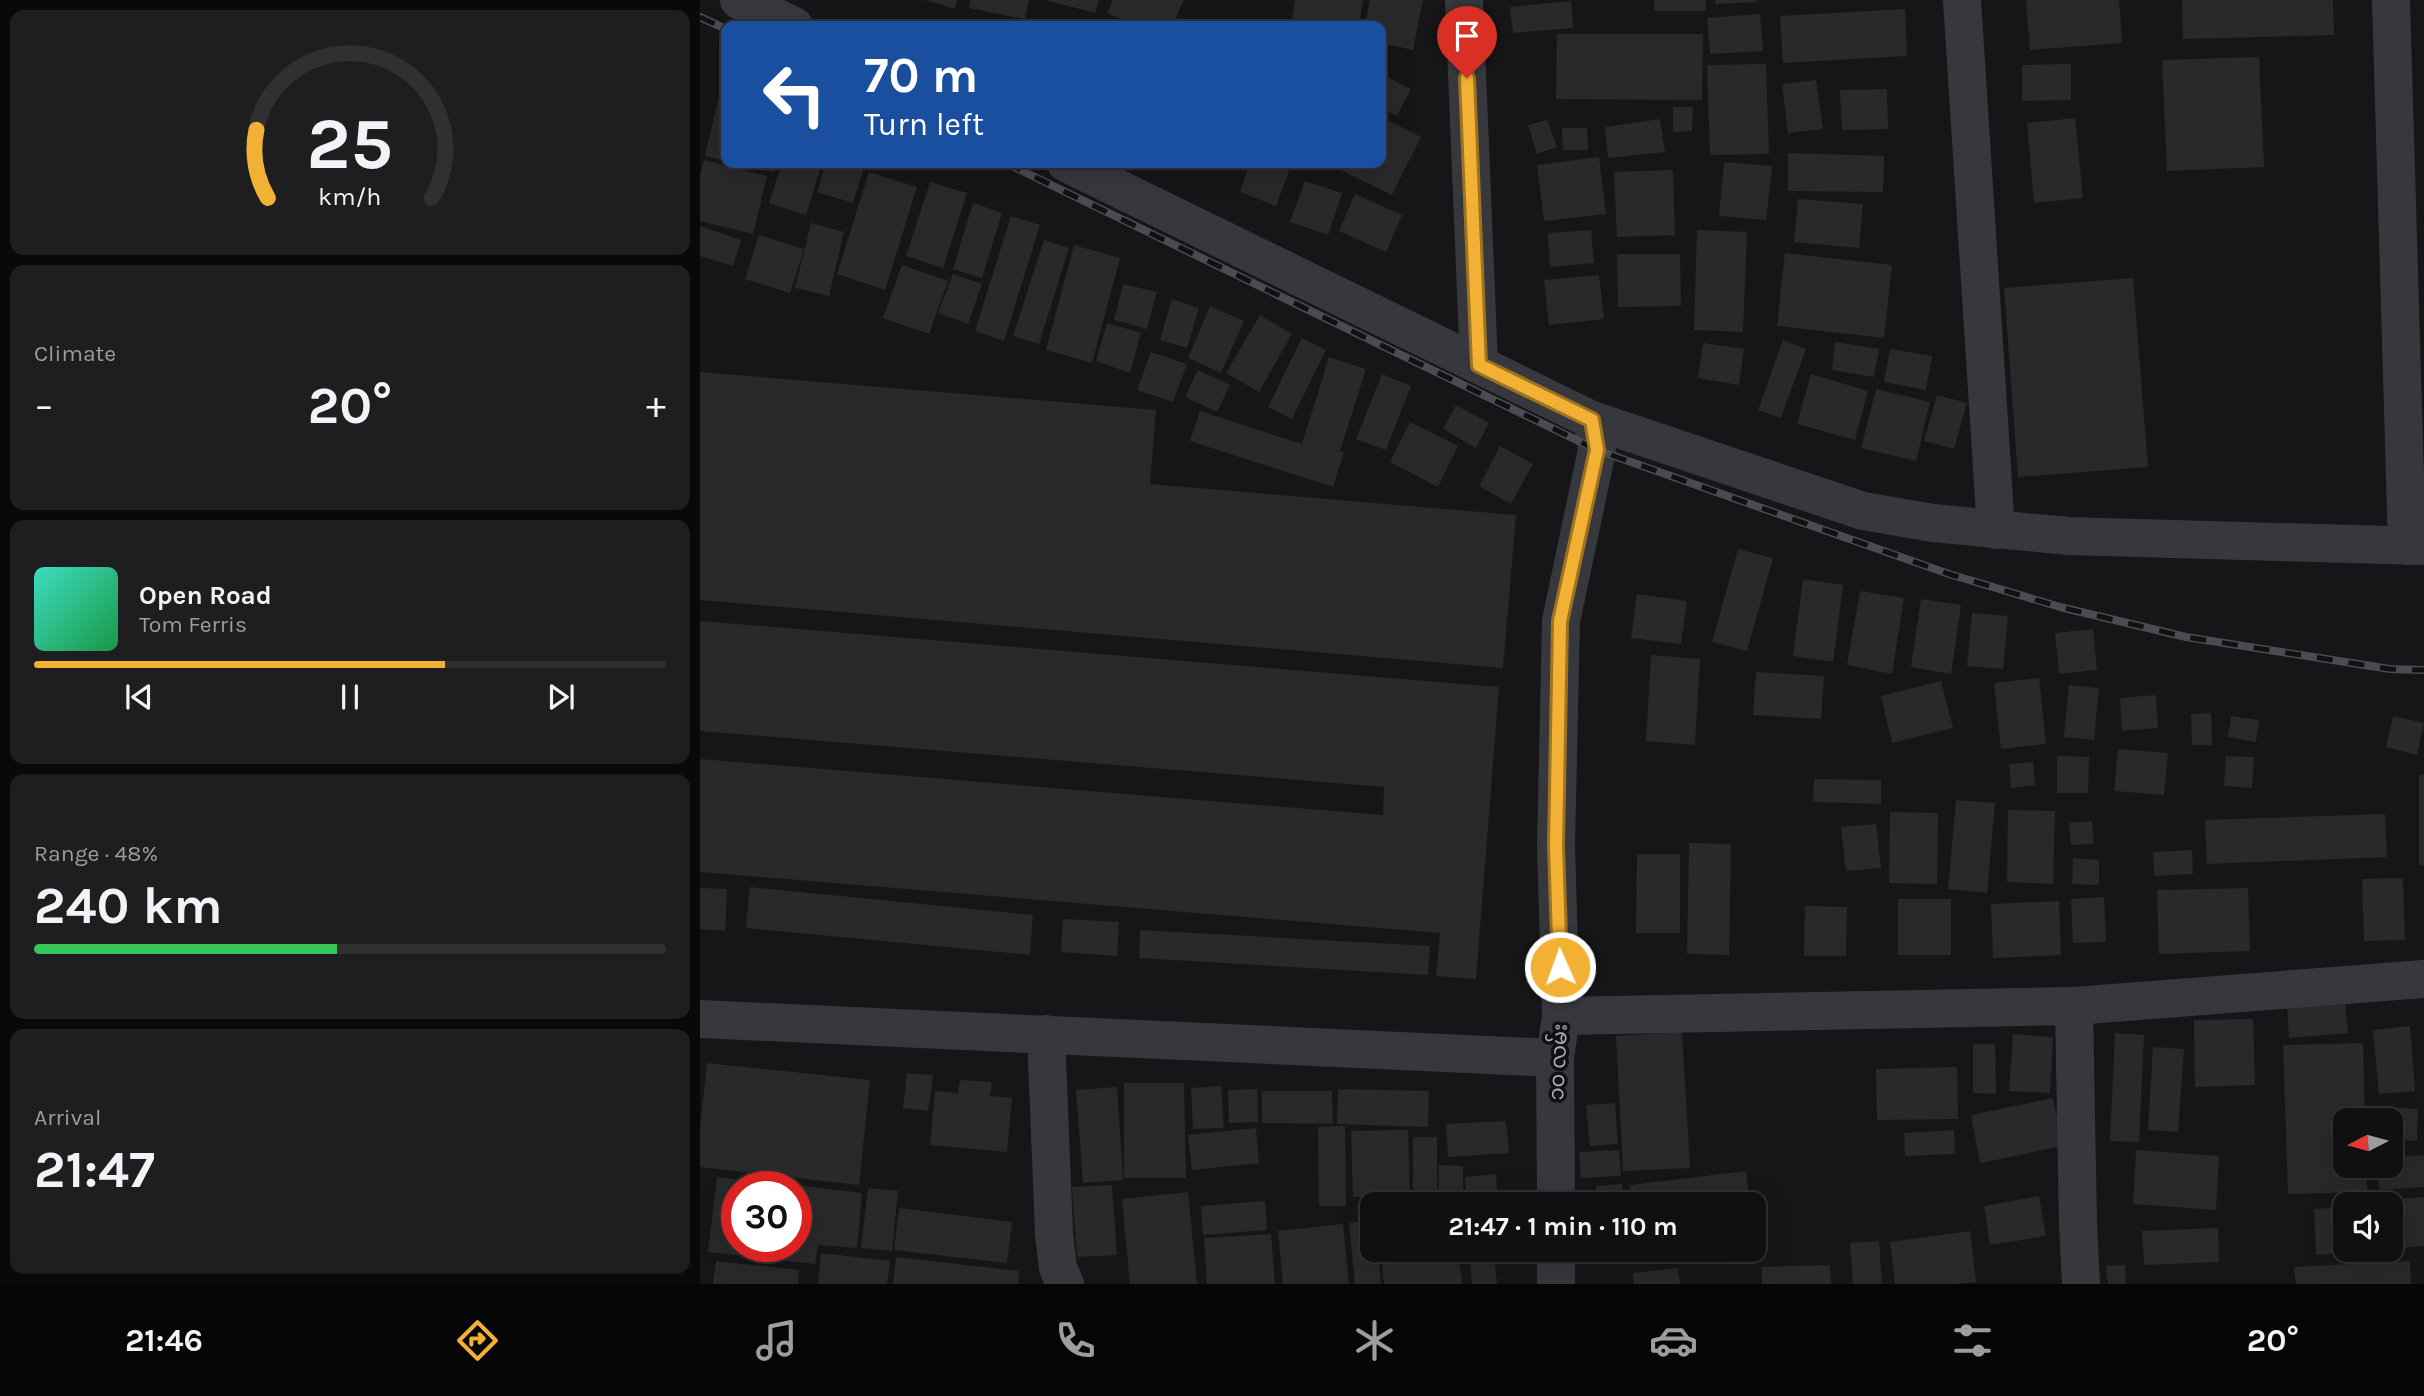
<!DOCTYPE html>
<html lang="en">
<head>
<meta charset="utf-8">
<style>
  body { margin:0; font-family:Karla,"Noto Sans Myanmar",sans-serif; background:#1e1e20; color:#f1f3f6; height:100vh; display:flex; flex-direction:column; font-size:26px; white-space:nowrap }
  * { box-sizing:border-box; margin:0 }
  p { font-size:23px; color:#9c9d9f }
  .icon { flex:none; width:38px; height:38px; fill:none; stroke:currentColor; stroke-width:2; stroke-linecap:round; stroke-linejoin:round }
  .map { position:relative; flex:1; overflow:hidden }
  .panel { display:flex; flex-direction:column; gap:10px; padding:10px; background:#09090a; width:700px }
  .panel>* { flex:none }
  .hud { position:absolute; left:21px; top:21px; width:665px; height:147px; border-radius:14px; box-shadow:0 7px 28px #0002,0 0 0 2px #303032; background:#1a4fa0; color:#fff; overflow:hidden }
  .needle { width:46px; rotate:264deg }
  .controls { position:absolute; left:1633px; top:1108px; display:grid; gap:14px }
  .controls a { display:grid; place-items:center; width:70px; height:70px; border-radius:14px; background:#101012; box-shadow:0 7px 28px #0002,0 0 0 2px #303032; font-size:35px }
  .speed { position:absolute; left:21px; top:1171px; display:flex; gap:14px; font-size:35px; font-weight:700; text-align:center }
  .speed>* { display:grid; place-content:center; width:91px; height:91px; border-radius:50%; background:#101012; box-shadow:0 7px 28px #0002,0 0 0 2px #303032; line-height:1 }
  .speed .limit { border:10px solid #d22; background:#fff; color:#111 }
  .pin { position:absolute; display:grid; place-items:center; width:60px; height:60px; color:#fff; margin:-72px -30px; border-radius:50% 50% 50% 0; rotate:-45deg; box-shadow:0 0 7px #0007 }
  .pin .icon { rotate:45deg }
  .me { position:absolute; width:77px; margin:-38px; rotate:358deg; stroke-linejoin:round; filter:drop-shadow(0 0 5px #0008) }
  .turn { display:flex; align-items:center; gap:24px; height:147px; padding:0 28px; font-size:32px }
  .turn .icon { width:91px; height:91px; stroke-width:2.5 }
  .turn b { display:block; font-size:49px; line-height:60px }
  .big { font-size:52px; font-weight:700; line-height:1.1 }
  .panel .tile { flex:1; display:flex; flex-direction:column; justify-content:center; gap:10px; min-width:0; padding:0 24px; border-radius:14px; background:#1e1e20 }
  .panel .dial { align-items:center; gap:0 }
  .dial svg { height:182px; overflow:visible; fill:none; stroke:#303032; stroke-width:7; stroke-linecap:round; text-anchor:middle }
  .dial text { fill:#f1f3f6; stroke:none }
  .song { display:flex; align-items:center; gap:21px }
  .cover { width:84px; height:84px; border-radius:10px; background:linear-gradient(135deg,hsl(170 70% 55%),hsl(140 70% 35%)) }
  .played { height:7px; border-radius:4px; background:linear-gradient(90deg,#f2b134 65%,#303032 65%) }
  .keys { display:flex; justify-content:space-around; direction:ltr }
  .heat { display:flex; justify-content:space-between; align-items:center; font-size:38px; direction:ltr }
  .charge { height:10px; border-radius:5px; background:linear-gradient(90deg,#34c759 48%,#303032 0) }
  .trip { position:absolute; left:660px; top:1192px; width:406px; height:70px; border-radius:14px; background:#101012; box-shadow:0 7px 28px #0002,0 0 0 2px #303032; font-weight:700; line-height:70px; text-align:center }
  .tab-bar { display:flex; height:112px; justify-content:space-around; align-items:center; background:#060607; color:#9c9d9f }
  .tab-bar .icon { width:49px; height:49px }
  .tab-bar .on { color:#f2b134 }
  .tab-bar b { font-size:32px; color:#f1f3f6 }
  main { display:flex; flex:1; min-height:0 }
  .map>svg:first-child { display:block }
  .building { fill:#29292c }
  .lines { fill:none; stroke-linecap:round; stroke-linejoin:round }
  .minor { stroke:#37383d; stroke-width:38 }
  .rail-casing { stroke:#4a4c52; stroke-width:8 }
  .rail { stroke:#111113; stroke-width:5; stroke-dasharray:16; stroke-linecap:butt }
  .route-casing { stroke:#9d7322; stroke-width:18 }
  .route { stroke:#f2b134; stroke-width:12 }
  .labels { text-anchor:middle; stroke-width:7; stroke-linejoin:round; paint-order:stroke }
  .street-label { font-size:21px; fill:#a8adb8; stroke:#111113 }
</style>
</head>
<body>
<main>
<section class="panel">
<div class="tile dial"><svg viewBox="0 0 100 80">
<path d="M14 69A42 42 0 1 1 86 69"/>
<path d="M14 69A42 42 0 0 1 9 39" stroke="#f2b134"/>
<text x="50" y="56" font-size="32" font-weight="700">25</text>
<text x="50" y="72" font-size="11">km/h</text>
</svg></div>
<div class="tile"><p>Climate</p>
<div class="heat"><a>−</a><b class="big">20°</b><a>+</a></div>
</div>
<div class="tile">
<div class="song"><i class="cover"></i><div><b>Open Road</b><p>Tom Ferris</p></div></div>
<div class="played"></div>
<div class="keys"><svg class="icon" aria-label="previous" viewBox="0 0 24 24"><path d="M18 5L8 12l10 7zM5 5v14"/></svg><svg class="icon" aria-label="pause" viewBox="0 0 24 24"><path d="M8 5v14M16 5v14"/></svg><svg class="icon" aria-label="next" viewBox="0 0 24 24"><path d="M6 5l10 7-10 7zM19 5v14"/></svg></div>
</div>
<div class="tile"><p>Range · 48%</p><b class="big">240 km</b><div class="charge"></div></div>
<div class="tile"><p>Arrival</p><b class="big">21:47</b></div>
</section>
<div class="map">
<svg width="1724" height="1284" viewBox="0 0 1724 1284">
  <rect width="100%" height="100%" fill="#161618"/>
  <!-- building -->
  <path class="building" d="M 225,0 L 257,0 L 255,9 Z
    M 270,0 L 329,0 L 325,19 L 269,8 Z
    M 346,0 L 399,0 L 395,13 Z
    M 413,0 L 484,0 L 472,26 L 435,26 L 407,13 Z
    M 595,0 L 663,0 L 659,26 L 591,26 Z
    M 670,0 L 723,0 L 713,50 L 681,43 L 681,26 L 665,26 Z
    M 954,0 L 1006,0 L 1006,11 L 954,11 Z
    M 1015,0 L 1057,0 L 1057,2 L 1016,4 Z
    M 1326,0 L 1419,0 L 1422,43 L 1330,50 Z
    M 1482,0 L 1633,0 L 1634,35 L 1483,39 Z
    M 871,1 L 873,28 L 813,33 L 810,7 Z
    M 1205,9 L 1207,56 L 1083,63 L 1080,16 Z
    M 1060,14 L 1063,51 L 1010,54 L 1007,18 Z
    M 857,34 L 1003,34 L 1002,100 L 856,99 Z
    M 1559,57 L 1564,167 L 1467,171 L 1462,60 Z
    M 1066,64 L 1069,154 L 1010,155 L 1007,65 Z
    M 1371,64 L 1371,100 L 1322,101 L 1322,65 Z
    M 681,74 L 711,89 L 697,116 L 681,108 Z
    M 1116,80 L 1123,129 L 1088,133 L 1082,84 Z
    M 1187,89 L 1188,129 L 1142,130 L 1140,90 Z
    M 18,101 L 26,103 L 26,161 L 5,156 Z
    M 973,107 L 993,107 L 992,131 L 973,132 Z
    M 681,117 L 721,137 L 692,195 L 638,169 L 641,163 L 681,163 Z
    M 1375,118 L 1383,198 L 1334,203 L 1327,123 Z
    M 960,119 L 965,152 L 908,158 L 905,127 Z
    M 847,120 L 857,147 L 837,154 L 828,125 Z
    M 862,128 L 887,128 L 888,150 L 863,150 Z
    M 1088,153 L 1184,156 L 1183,192 L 1088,191 Z
    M 899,157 L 906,214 L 844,221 L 837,165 Z
    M 4,160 L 67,176 L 53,234 L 0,221 L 0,176 Z
    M 1024,162 L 1072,166 L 1066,220 L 1019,216 Z
    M 39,163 L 76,163 L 74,172 Z
    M 82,163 L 122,163 L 106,215 L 69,203 Z
    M 126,163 L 165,163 L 153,203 L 117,192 Z
    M 550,163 L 592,163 L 576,206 L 540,192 Z
    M 973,170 L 975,235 L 917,237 L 914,172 Z
    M 169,172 L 217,187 L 185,290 L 137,274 Z
    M 605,181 L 642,193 L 628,235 L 590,222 Z
    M 230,182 L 267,193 L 243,268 L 206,256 Z
    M 655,194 L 702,215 L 686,252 L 639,231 Z
    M 1098,199 L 1163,204 L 1159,248 L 1094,242 Z
    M 273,203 L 302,213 L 282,278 L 253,269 Z
    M 311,216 L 340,225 L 304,341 L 275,331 Z
    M 111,223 L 144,232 L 129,296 L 95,288 Z
    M 0,226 L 41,240 L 33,266 L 0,256 Z
    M 891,230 L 894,263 L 850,267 L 848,233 Z
    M 997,230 L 1047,232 L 1043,332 L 994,330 Z
    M 59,235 L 104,249 L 90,293 L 45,279 Z
    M 344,240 L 369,248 L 339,344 L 313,336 Z
    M 374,245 L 420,258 L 392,363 L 346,350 Z
    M 1085,253 L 1192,265 L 1184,338 L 1077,326 Z
    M 917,254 L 980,254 L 981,306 L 918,307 Z
    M 202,265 L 248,281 L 229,334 L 183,318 Z
    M 253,274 L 282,284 L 268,324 L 238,313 Z
    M 899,275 L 904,319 L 849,325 L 844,280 Z
    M 1433,278 L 1448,467 L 1318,477 L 1304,288 Z
    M 423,284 L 457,292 L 447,329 L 414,320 Z
    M 472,299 L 499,308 L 487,348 L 460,340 Z
    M 510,306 L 544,321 L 521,373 L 488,358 Z
    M 560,315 L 592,334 L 559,392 L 526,373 Z
    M 407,323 L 441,333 L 430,373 L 396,361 Z
    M 602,338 L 626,350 L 592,419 L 568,407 Z
    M 1083,340 L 1106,349 L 1081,418 L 1058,410 Z
    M 1135,342 L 1179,349 L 1174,377 L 1132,370 Z
    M 1003,343 L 1044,349 L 1039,385 L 998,378 Z
    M 1190,349 L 1232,356 L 1226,390 L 1184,382 Z
    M 451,352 L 487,364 L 473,402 L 437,390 Z
    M 629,357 L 666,369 L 640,451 L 644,452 L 633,487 L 490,441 L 500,411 L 602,444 Z
    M 498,370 L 530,385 L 517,412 L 485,397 Z
    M 0,372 L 456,410 L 450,484 L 816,515 L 803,668 L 0,600 Z
    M 682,374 L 711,386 L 686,450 L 656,439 Z
    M 1111,374 L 1168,391 L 1155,440 L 1097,424 Z
    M 1176,389 L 1230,402 L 1216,461 L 1161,448 Z
    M 1237,395 L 1267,403 L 1254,449 L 1224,441 Z
    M 756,405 L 789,423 L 776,448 L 743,429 Z
    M 710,422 L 758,446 L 738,487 L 690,462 Z
    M 800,446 L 833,464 L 811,504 L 779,486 Z
    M 1038,549 L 1073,558 L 1047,651 L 1012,642 Z
    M 1103,579 L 1143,585 L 1133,662 L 1093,656 Z
    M 1160,591 L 1204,598 L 1192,674 L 1147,665 Z
    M 937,594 L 987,601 L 981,644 L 931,638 Z
    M 1221,599 L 1261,605 L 1251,674 L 1211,667 Z
    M 1272,613 L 1308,616 L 1303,669 L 1267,666 Z
    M 0,621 L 799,687 L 776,979 L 736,976 L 740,933 L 0,872 L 0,759 L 683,815 L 684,787 L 0,731 Z
    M 1393,629 L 1397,670 L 1359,674 L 1355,633 Z
    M 951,655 L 1000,659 L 995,745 L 946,741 Z
    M 1056,672 L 1124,676 L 1121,719 L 1053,715 Z
    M 1339,678 L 1346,744 L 1301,749 L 1294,683 Z
    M 1241,681 L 1253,728 L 1192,743 L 1181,696 Z
    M 1369,685 L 1399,688 L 1394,740 L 1364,737 Z
    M 1456,695 L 1458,728 L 1422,731 L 1420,698 Z
    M 1511,713 L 1512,745 L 1492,745 L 1491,714 Z
    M 1531,716 L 1559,720 L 1556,742 L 1528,737 Z
    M 1693,716 L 1724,723 L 1717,755 L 1686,747 Z
    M 1418,749 L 1468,753 L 1464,795 L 1414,791 Z
    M 1357,756 L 1389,757 L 1388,793 L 1357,793 Z
    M 1526,756 L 1554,757 L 1552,788 L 1524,786 Z
    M 1333,762 L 1335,785 L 1311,788 L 1309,764 Z
    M 1719,775 L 1724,775 L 1724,865 L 1719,865 Z
    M 1114,779 L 1181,780 L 1181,804 L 1113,802 Z
    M 1256,800 L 1295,803 L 1287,893 L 1248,889 Z
    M 1308,810 L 1355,811 L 1353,884 L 1307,882 Z
    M 1190,812 L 1238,813 L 1237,884 L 1189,883 Z
    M 1685,814 L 1687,857 L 1507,864 L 1505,820 Z
    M 1392,821 L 1394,844 L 1371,845 L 1369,823 Z
    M 1176,824 L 1181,868 L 1146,871 L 1141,827 Z
    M 989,843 L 1031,844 L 1029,955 L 987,954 Z
    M 1492,850 L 1493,874 L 1454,876 L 1453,852 Z
    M 937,854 L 980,854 L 980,933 L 936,933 Z
    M 1373,858 L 1399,860 L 1399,885 L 1372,884 Z
    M 1703,878 L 1705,940 L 1664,941 L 1662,879 Z
    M 50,887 L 333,915 L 330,955 L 46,928 Z
    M 0,888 L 27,889 L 25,931 L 0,929 Z
    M 1548,888 L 1550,951 L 1459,954 L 1457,890 Z
    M 1404,897 L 1406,942 L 1373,943 L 1371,899 Z
    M 1198,899 L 1251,899 L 1251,955 L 1198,955 Z
    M 1359,901 L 1361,955 L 1293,958 L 1291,904 Z
    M 1105,906 L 1147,907 L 1146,956 L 1104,956 Z
    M 363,919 L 419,922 L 417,956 L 361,952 Z
    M 440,930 L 730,946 L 728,975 L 439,958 Z
    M 1645,1000 L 1648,1033 L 1589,1038 L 1587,1005 Z
    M 1553,1019 L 1555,1085 L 1495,1087 L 1494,1020 Z
    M 1710,1026 L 1715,1091 L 1679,1094 L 1673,1030 Z
    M 982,1032 L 990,1168 L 923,1171 L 916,1036 Z
    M 1415,1033 L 1444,1035 L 1439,1142 L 1410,1141 Z
    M 1313,1034 L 1353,1037 L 1350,1093 L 1309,1091 Z
    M 1663,1043 L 1665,1120 L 1645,1120 L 1645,1166 L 1666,1166 L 1667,1192 L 1588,1194 L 1583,1045 Z
    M 1273,1044 L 1295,1044 L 1296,1094 L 1273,1093 Z
    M 1453,1047 L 1484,1049 L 1478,1132 L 1448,1130 Z
    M 7,1063 L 170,1080 L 159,1185 L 0,1167 L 0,1128 Z
    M 1257,1067 L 1258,1119 L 1177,1120 L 1176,1069 Z
    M 207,1073 L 233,1075 L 228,1111 L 203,1108 Z
    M 260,1080 L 292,1082 L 290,1096 L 312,1098 L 307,1152 L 230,1145 L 235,1091 L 258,1093 Z
    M 424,1083 L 484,1083 L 486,1178 L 424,1178 Z
    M 521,1086 L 524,1128 L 493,1129 L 491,1088 Z
    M 417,1087 L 423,1180 L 383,1183 L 376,1090 Z
    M 557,1089 L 558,1122 L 529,1123 L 528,1090 Z
    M 638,1089 L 729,1091 L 728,1127 L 637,1124 Z
    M 562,1091 L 632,1091 L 633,1124 L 562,1123 Z
    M 1353,1098 L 1363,1146 L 1280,1163 L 1271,1115 Z
    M 915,1103 L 918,1144 L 890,1146 L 886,1105 Z
    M 1686,1107 L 1718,1109 L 1717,1141 L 1690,1140 L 1690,1120 L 1686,1120 Z
    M 806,1121 L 809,1153 L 748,1157 L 746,1124 Z
    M 645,1126 L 646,1206 L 619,1206 L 618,1127 Z
    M 556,1128 L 559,1163 L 492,1170 L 488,1135 Z
    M 708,1130 L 710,1196 L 653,1197 L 651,1131 Z
    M 1254,1130 L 1255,1154 L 1205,1156 L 1204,1133 Z
    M 713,1137 L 737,1137 L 737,1200 L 713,1201 Z
    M 919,1150 L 921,1176 L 881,1178 L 879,1152 Z
    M 1436,1150 L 1519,1156 L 1516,1210 L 1433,1204 Z
    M 1724,1155 L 1724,1187 L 1679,1190 L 1677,1166 L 1690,1166 L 1690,1158 Z
    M 739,1165 L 763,1166 L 763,1204 L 738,1204 Z
    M 1046,1171 L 1050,1204 L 933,1204 L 930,1185 Z
    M 796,1174 L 798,1204 L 767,1204 L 765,1177 Z
    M 17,1177 L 90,1185 L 90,1186 L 37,1186 L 37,1246 L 96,1246 L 96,1185 L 162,1193 L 157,1248 L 118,1245 L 115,1264 L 8,1252 Z
    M 922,1184 L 923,1204 L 897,1204 L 896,1186 Z
    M 412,1185 L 417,1255 L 377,1257 L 372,1187 Z
    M 168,1188 L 198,1191 L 192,1251 L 161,1248 Z
    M 488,1192 L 497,1284 L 430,1284 L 422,1199 Z
    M 1339,1196 L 1346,1236 L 1290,1245 L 1284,1206 Z
    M 1724,1197 L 1724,1246 L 1690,1249 L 1690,1204 L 1667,1204 L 1667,1201 Z
    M 565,1201 L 567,1230 L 503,1235 L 501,1206 Z
    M 1645,1207 L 1645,1250 L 1665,1250 L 1665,1252 L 1616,1255 L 1614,1209 Z
    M 199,1208 L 312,1222 L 307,1263 L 194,1250 Z
    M 672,1220 L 672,1250 L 678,1250 L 681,1284 L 655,1284 L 649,1223 Z
    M 643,1224 L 649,1284 L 583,1284 L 578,1231 Z
    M 1518,1228 L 1519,1262 L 1444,1265 L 1442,1231 Z
    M 1270,1231 L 1276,1282 L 1257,1284 L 1195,1284 L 1190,1242 Z
    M 571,1234 L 575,1284 L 507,1284 L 504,1238 Z
    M 1179,1241 L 1182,1284 L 1153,1284 L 1150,1243 Z
    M 681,1250 L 758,1250 L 762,1284 L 684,1284 Z
    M 769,1250 L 794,1250 L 797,1284 L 772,1284 Z
    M 797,1250 L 827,1250 L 827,1258 L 798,1259 Z
    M 121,1253 L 190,1261 L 187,1284 L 118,1284 Z
    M 196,1257 L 319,1271 L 318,1284 L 193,1284 Z
    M 16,1261 L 99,1270 L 98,1284 L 13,1284 Z
    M 1710,1261 L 1711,1284 L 1596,1284 L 1594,1267 Z
    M 1130,1265 L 1131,1284 L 1062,1284 L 1062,1267 Z
    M 1425,1265 L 1426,1284 L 1408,1284 L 1406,1266 Z
    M 978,1268 L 980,1284 L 934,1284 L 933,1273 Z"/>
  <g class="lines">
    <!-- minor -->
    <path class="minor" d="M 39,0 L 94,26
      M 764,0 L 779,365
      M 1262,0 L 1296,530
      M 1691,0 L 1707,546
      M 366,163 L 892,420 L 1163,511 L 1233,523 L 1368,536 L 1724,546
      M 1374,1006 L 1378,1224 L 1381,1284
      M 861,1016 L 1374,1006 L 1724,979
      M 0,1019 L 855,1058
      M 346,1034 L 354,1233 L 358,1268 L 365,1284
      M 856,1204 L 855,1058 L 861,1016 L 856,846 L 861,621 L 897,450 L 892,420
      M 856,1250 L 856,1284"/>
    <defs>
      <path id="rail" d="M 0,17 L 26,29
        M 306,163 L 897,450 L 1249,574 L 1360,607 L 1486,637 L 1690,669 L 1724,670"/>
    </defs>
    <!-- rail casing -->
    <use href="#rail" class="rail-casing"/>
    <!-- rail -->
    <use href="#rail" class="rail"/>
  </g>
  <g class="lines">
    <defs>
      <path id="route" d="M 767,78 L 779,365 L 892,420 L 897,450 L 860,621 L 856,846 L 860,967"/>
    </defs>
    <!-- route casing -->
    <use href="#route" class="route-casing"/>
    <!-- route -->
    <use href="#route" class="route"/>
  </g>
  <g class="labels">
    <!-- street labels -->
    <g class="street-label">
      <text transform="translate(858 1062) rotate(-87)" y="7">၁၀ လမ်း</text>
    </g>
  </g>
</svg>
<div class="controls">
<a><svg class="needle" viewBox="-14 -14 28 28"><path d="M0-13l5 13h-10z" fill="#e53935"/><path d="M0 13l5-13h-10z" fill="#9c9d9f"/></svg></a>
<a><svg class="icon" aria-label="sound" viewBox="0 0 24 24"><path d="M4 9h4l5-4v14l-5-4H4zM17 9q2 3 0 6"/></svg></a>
</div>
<div class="speed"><div class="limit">30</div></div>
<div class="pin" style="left:767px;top:78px;background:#d93025"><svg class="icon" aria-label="arrive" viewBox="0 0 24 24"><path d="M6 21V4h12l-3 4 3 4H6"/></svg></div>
<svg class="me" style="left:860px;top:967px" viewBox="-20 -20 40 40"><circle r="17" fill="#f2b134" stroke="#fff" stroke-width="3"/><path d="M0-11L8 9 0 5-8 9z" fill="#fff"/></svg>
<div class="trip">21:47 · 1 min · 110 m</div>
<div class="hud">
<div class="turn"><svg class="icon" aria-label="left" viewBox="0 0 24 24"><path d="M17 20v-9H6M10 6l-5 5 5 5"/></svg><div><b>70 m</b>Turn left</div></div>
</div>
</div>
</main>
<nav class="tab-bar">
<b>21:46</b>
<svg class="icon on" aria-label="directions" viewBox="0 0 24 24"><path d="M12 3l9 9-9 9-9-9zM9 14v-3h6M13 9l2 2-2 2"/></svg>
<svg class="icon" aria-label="music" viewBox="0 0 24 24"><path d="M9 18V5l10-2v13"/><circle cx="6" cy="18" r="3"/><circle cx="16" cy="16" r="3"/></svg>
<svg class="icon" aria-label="phone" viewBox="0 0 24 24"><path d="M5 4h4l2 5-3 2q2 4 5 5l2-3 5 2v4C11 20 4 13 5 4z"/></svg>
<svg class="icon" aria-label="climate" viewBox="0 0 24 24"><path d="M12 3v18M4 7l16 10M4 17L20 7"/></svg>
<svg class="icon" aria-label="car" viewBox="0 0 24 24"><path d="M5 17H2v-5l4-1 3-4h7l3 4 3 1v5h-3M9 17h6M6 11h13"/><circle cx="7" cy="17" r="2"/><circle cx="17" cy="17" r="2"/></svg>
<svg class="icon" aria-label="filters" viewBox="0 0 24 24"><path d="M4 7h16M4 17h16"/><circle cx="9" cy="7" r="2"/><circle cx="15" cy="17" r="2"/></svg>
<b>20°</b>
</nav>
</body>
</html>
